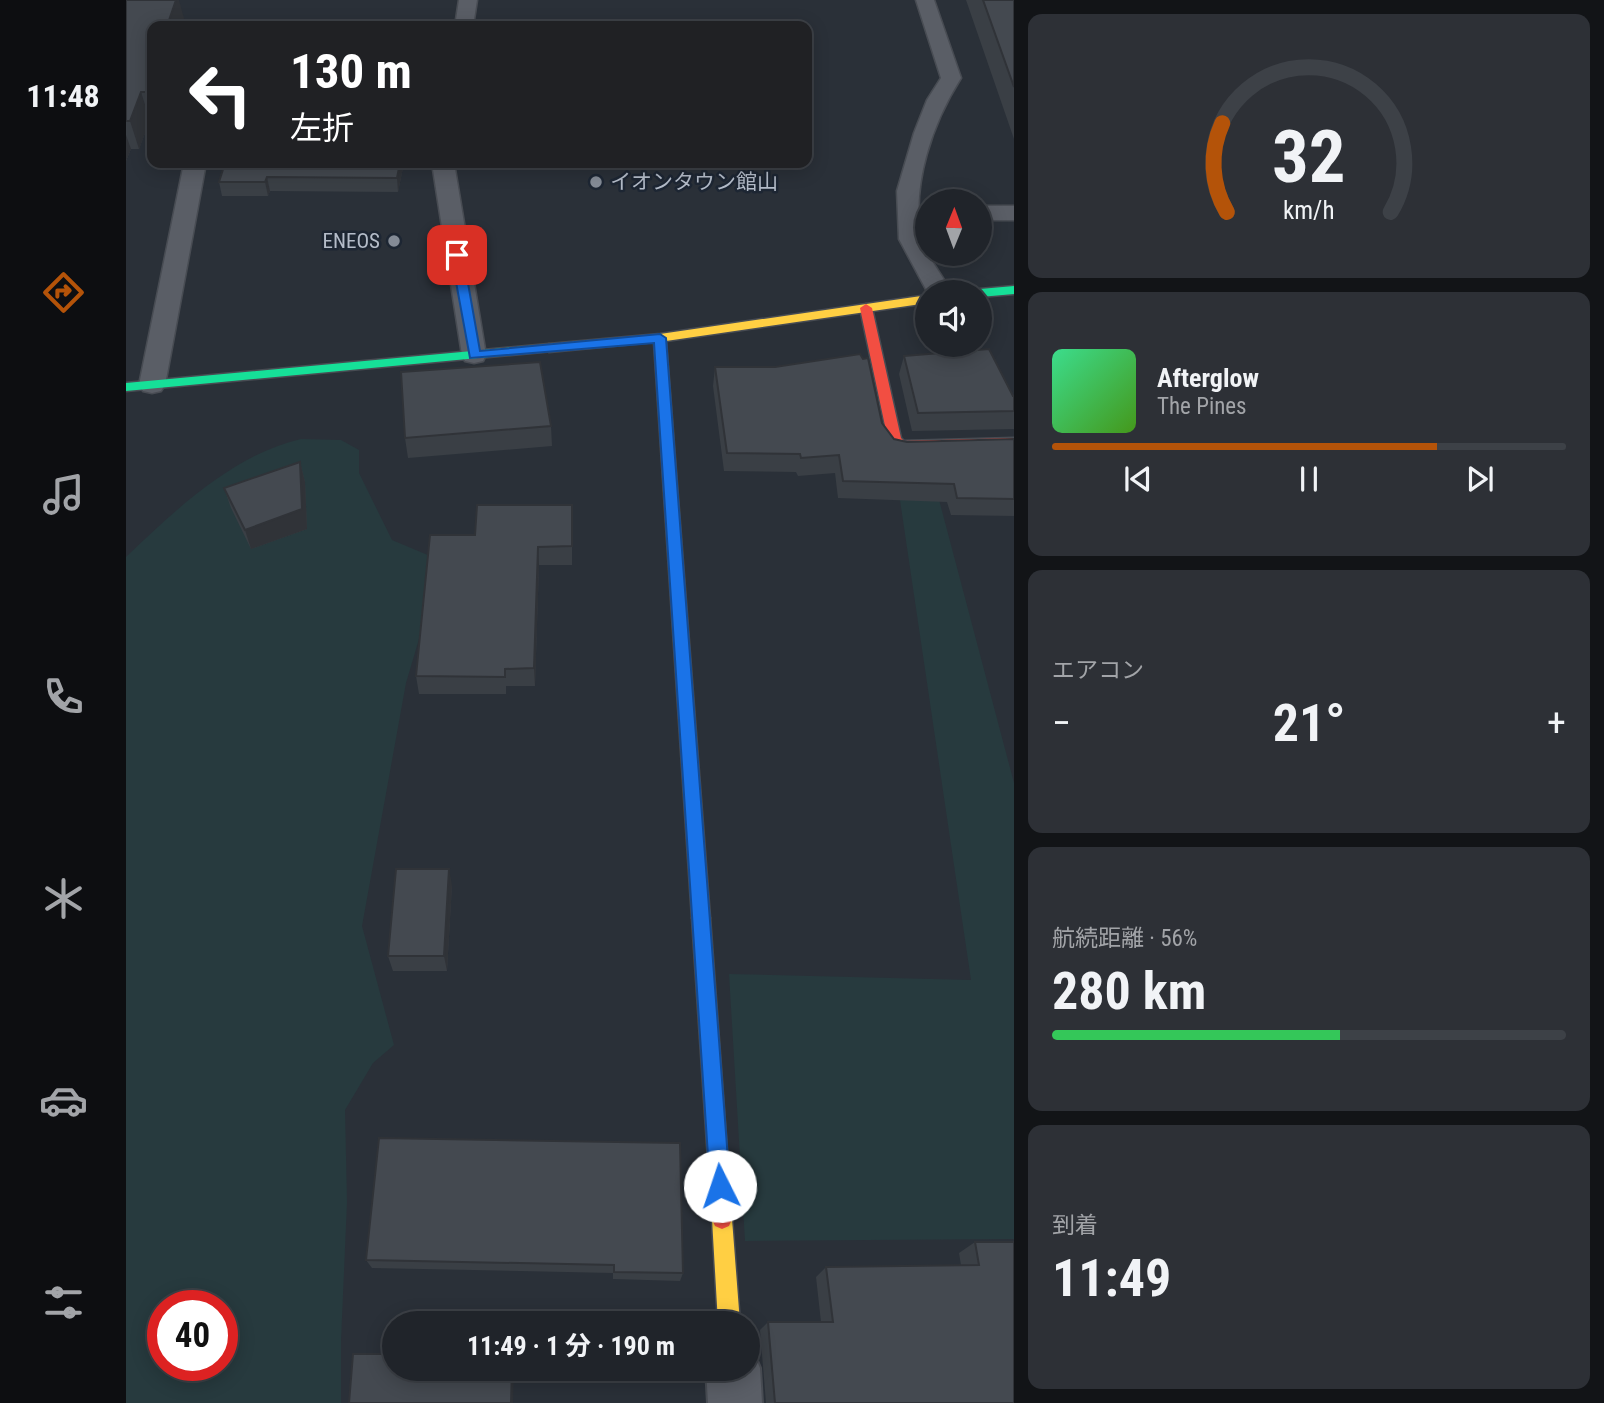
<!DOCTYPE html>
<html lang="ja">
<head>
<meta charset="utf-8">
<style>
  body { margin:0; font-family:"Roboto Condensed","Noto Sans JP",sans-serif; background:#2d3036; color:#f1f3f6; height:100vh; display:flex; flex-direction:column; font-size:26px; white-space:nowrap }
  * { box-sizing:border-box; margin:0 }
  p { font-size:23px; color:#a2a4a8 }
  .icon { flex:none; width:38px; height:38px; fill:none; stroke:currentColor; stroke-width:2; stroke-linecap:round; stroke-linejoin:round }
  .map { position:relative; flex:1; overflow:hidden }
  .sheet { display:flex; flex-direction:column; gap:14px; padding:14px; background:#121417; width:590px }
  .sheet>* { flex:none }
  .banner { position:absolute; left:21px; top:21px; width:665px; height:147px; border-radius:14px; box-shadow:0 4px 18px #0003,0 0 0 2px #3d4147; background:#202124; color:#fff; overflow:hidden }
  .needle { width:46px; rotate:1deg }
  .fabs { position:absolute; left:789px; top:189px; display:grid; gap:14px }
  .fabs a { display:grid; place-items:center; width:77px; height:77px; border-radius:50%; background:#20242a; box-shadow:0 4px 18px #0003,0 0 0 2px #3d4147; font-size:35px }
  .speed { position:absolute; left:21px; top:1290px; display:flex; gap:14px; font-size:35px; font-weight:700; text-align:center }
  .speed>* { display:grid; place-content:center; width:91px; height:91px; border-radius:50%; background:#20242a; box-shadow:0 4px 18px #0003,0 0 0 2px #3d4147; line-height:1 }
  .speed .limit { border:10px solid #d22; background:#fff; color:#111 }
  .pin { position:absolute; display:grid; place-items:center; width:60px; height:60px; color:#fff; margin:-30px; border-radius:14px; box-shadow:0 4px 10px #0006 }
  .me { position:absolute; width:77px; margin:-38px; rotate:356deg; stroke-linejoin:round; filter:drop-shadow(0 0 5px #0008) }
  .turn { display:flex; align-items:center; gap:24px; height:147px; padding:0 28px; font-size:32px }
  .turn .icon { width:91px; height:91px; stroke-width:2.5 }
  .turn b { display:block; font-size:49px; line-height:60px }
  .big { font-size:52px; font-weight:700; line-height:1.1 }
  .sheet .widget { flex:1; display:flex; flex-direction:column; justify-content:center; gap:10px; min-width:0; padding:0 24px; border-radius:14px; background:#2d3036 }
  .sheet .dial { align-items:center; gap:0 }
  .dial svg { height:182px; overflow:visible; fill:none; stroke:#3d4147; stroke-width:7; stroke-linecap:round; text-anchor:middle }
  .dial text { fill:#f1f3f6; stroke:none }
  .song { display:flex; align-items:center; gap:21px }
  .cover { width:84px; height:84px; border-radius:10px; background:linear-gradient(135deg,hsl(150 70% 55%),hsl(100 70% 35%)) }
  .played { height:7px; border-radius:4px; background:linear-gradient(90deg,#b45309 75%,#3d4147 75%) }
  .keys { display:flex; justify-content:space-around; direction:ltr }
  .heat { display:flex; justify-content:space-between; align-items:center; font-size:38px; direction:ltr }
  .charge { height:10px; border-radius:5px; background:linear-gradient(90deg,#34c759 56%,#3d4147 0) }
  .trip { position:absolute; left:256px; top:1311px; width:378px; height:70px; border-radius:35px; background:#20242a; box-shadow:0 4px 18px #0003,0 0 0 2px #3d4147; font-weight:700; line-height:70px; text-align:center }
  main { display:flex; flex:1; min-height:0 }
  .tabs { display:flex; flex-direction:column; width:126px; justify-content:space-around; align-items:center; background:#0d0e11; color:#a2a4a8 }
  .tabs .icon { width:49px; height:49px }
  .tabs .active { color:#b45309 }
  .tabs b { font-size:32px; color:#f1f3f6 }
  .map>svg:first-child { display:block }
  .green { fill:#273a3e; fill-rule:evenodd }
  .lines { fill:none; stroke-linecap:round; stroke-linejoin:round }
  .lane-casing { stroke:#484c53; stroke-width:3 }
  .street-casing { stroke:#484c53; stroke-width:4 }
  .fast-casing { stroke:#484c53; stroke-width:3 }
  .slow-casing { stroke:#484c53; stroke-width:3 }
  .jam-casing { stroke:#484c53; stroke-width:3 }
  .lane { fill:#5a5e66; fill-rule:evenodd }
  .street { fill:#5a5e66; fill-rule:evenodd }
  .fast { fill:#16e098; fill-rule:evenodd }
  .slow { fill:#ffcf43; fill-rule:evenodd }
  .jam { fill:#f24e42; fill-rule:evenodd }
  .wall { fill:#3a3f45 }
  .shaded-wall { fill:#303338 }
  .building { fill:#444950; stroke:#303338; stroke-width:2 }
  .route { fill:#1a73e8; stroke:#114b97; stroke-width:2 }
  .poi-dot { fill:#848b96; stroke:#1d2633; stroke-width:2.5 }
  .labels { text-anchor:middle; stroke-width:5; stroke-linejoin:round; paint-order:stroke }
  .far-poi-label { font-size:21px; fill:#b4bcc9; stroke:#1d2633; text-anchor:start }
</style>
</head>
<body>
<main>
<nav class="tabs">
<b>11:48</b>
<svg class="icon active" aria-label="directions" viewBox="0 0 24 24"><path d="M12 3l9 9-9 9-9-9zM9 14v-3h6M13 9l2 2-2 2"/></svg>
<svg class="icon" aria-label="music" viewBox="0 0 24 24"><path d="M9 18V5l10-2v13"/><circle cx="6" cy="18" r="3"/><circle cx="16" cy="16" r="3"/></svg>
<svg class="icon" aria-label="phone" viewBox="0 0 24 24"><path d="M5 4h4l2 5-3 2q2 4 5 5l2-3 5 2v4C11 20 4 13 5 4z"/></svg>
<svg class="icon" aria-label="climate" viewBox="0 0 24 24"><path d="M12 3v18M4 7l16 10M4 17L20 7"/></svg>
<svg class="icon" aria-label="car" viewBox="0 0 24 24"><path d="M5 17H2v-5l4-1 3-4h7l3 4 3 1v5h-3M9 17h6M6 11h13"/><circle cx="7" cy="17" r="2"/><circle cx="17" cy="17" r="2"/></svg>
<svg class="icon" aria-label="filters" viewBox="0 0 24 24"><path d="M4 7h16M4 17h16"/><circle cx="9" cy="7" r="2"/><circle cx="15" cy="17" r="2"/></svg>
</nav>
<div class="map">
<svg width="889" height="1403" viewBox="0 0 889 1403">
  <rect width="100%" height="100%" fill="#2a3038"/>
  <!-- green -->
  <path class="green" d="M 175,439 L 215,440 L 233,450 L 233,473 L 266,540 L 316,561 L 280,683 L 236,926 L 268,1045 L 247,1063 L 219,1110 L 221,1202 L 215,1341 L 215,1403 L 0,1403 L 0,557 C 48,511 108,454 175,439 ZM 37,1306 L 96,1306 L 96,1365 L 37,1365 Z
    M 807,477 L 888,783 L 888,1239 L 619,1241 L 603,974 L 845,980 L 771,480 Z"/>
  <g class="lines">
    <defs>
      <path id="lane" d="M 333,0 L 351,0 L 347,26 L 329,26 Z
        M 790,0 L 808,0 L 835,78 C 807,122 785,184 795,237 C 799,255 816,274 825,292 L 802,293 L 773,239 L 771,191 L 788,133 L 801,100 L 815,78 Z
        M 58,163 L 80,163 L 39,385 L 35,391 L 26,393 L 17,391 L 13,385 Z
        M 306,163 L 328,163 L 360,355 L 357,361 L 348,363 L 339,361 L 336,355 Z
        M 854,206 L 889,206 L 889,220 L 854,220 Z"/>
      <path id="street" d="M 621,1347 L 626,1349 L 634,1368 L 636,1403 L 582,1403 L 580,1368 L 621,1368 Z"/>
      <path id="fast" d="M 889,286 L 889,294 L 854,297 L 854,292 L 849,292 L 854,289 Z
        M 423,344 L 429,348 L 427,351 L 0,391 L 0,383 Z"/>
      <path id="slow" d="M 802,295 L 802,303 L 540,341 L 584,918 L 581,924 L 575,926 L 569,924 L 566,918 L 528,342 L 423,352 L 417,348 L 423,344 L 534,334 Z
        M 596,1209 L 603,1212 L 606,1219 L 614,1323 L 592,1323 L 586,1219 L 589,1212 Z"/>
      <path id="jam" d="M 740,304 L 746,308 L 775,438 L 778,441 L 889,438 L 889,448 L 770,449 L 762,440 L 734,308 Z
        M 575,910 L 581,912 L 584,918 L 606,1219 L 603,1226 L 596,1229 L 589,1226 L 586,1219 L 566,918 L 569,912 Z"/>
    </defs>
    <!-- lane casing -->
    <use href="#lane" class="lane-casing"/>
    <!-- street casing -->
    <use href="#street" class="street-casing"/>
    <!-- fast casing -->
    <use href="#fast" class="fast-casing"/>
    <!-- slow casing -->
    <use href="#slow" class="slow-casing"/>
    <!-- jam casing -->
    <use href="#jam" class="jam-casing"/>
    <!-- lane -->
    <use href="#lane" class="lane"/>
    <!-- street -->
    <use href="#street" class="street"/>
    <!-- fast -->
    <use href="#fast" class="fast"/>
    <!-- slow -->
    <use href="#slow" class="slow"/>
    <!-- jam -->
    <use href="#jam" class="jam"/>
  </g>
  <!-- wall -->
  <path class="wall" d="M 0,0 L 59,22 L 26,26 L 26,120 L 24,120 L 13,149 L 5,149 L 0,161 Z
    M 840,0 L 888,0 L 888,139 Z
    M 99,163 L 278,163 L 272,192 L 144,191 L 142,196 L 96,196 L 93,182 Z
    M 778,356 L 888,396 L 888,429 L 786,431 L 773,374 Z
    M 589,367 L 756,423 L 768,439 L 781,442 L 888,439 L 888,516 L 825,515 L 821,502 L 712,498 L 709,473 L 672,476 L 670,472 L 598,471 L 587,386 Z
    M 425,426 L 426,446 L 282,458 L 279,438 Z
    M 174,462 L 179,482 L 181,529 L 125,549 L 105,508 L 98,488 Z
    M 446,505 L 446,565 L 413,565 L 409,686 L 380,686 L 380,694 L 293,694 L 290,676 L 349,535 Z
    M 326,885 L 321,971 L 267,971 L 262,956 Z
    M 253,1138 L 557,1273 L 554,1281 L 487,1279 L 487,1273 L 246,1268 L 240,1260 Z
    M 849,1242 L 888,1403 L 640,1403 L 634,1330 L 642,1322 L 695,1322 L 690,1277 L 700,1267 L 835,1265 L 833,1253 Z"/>
  <!-- shaded-wall -->
  <path class="shaded-wall" d="M 50,0 L 53,0 L 59,22 L 57,26 L 41,26 Z
    M 26,72 L 26,114 L 20,92 Z
    M 15,92 L 24,120 L 13,149 L 4,121 Z
    M 0,135 L 5,149 L 0,161 Z
    M 274,163 L 278,163 L 272,192 L 271,178 Z
    M 141,177 L 144,191 L 142,196 L 139,182 Z
    M 174,462 L 179,482 L 181,529 L 125,549 L 119,530 Z
    M 412,547 L 413,565 L 409,686 L 408,668 Z
    M 323,869 L 326,885 L 321,971 L 318,956 Z
    M 386,1368 L 388,1368 L 387,1403 L 385,1403 Z"/>
  <!-- building -->
  <path class="building" d="M 0,0 L 50,0 L 41,26 L 26,26 L 26,72 L 20,92 L 15,92 L 4,121 L 0,121 Z
    M 857,0 L 888,0 L 888,87 Z
    M 99,163 L 274,163 L 271,178 L 141,177 L 139,182 L 93,182 Z
    M 863,349 L 887,396 L 888,396 L 888,411 L 792,413 L 778,356 Z
    M 734,354 L 737,359 L 742,358 L 756,423 L 768,439 L 781,442 L 888,439 L 888,499 L 831,498 L 828,484 L 717,481 L 713,455 L 675,458 L 674,454 L 601,453 L 589,367 L 649,367 Z
    M 414,362 L 425,426 L 279,438 L 275,372 Z
    M 174,462 L 176,509 L 119,530 L 98,488 Z
    M 351,505 L 446,505 L 446,546 L 412,547 L 408,668 L 379,669 L 379,677 L 290,676 L 304,535 L 349,535 Z
    M 270,869 L 323,869 L 318,956 L 262,956 Z
    M 253,1138 L 554,1143 L 557,1273 L 488,1272 L 488,1265 L 240,1260 Z
    M 849,1242 L 888,1242 L 888,1403 L 649,1403 L 642,1322 L 707,1322 L 700,1267 L 853,1265 Z
    M 227,1354 L 268,1354 L 268,1368 L 386,1368 L 385,1403 L 223,1403 Z"/>
  <!-- route -->
  <path class="route" d="M 331,252 L 337,255 L 354,351 L 534,334 L 540,338 L 604,1186 L 601,1193 L 594,1196 L 587,1193 L 584,1186 L 528,343 L 344,358 L 325,255 Z"/>
  <!-- markers -->
  <g class="poi-dot">
    <circle cx="470" cy="182" r="7"/>
    <circle cx="268" cy="241" r="7"/>
  </g>
  <g class="labels">
    <!-- far-poi labels -->
    <g class="far-poi-label">
      <text x="484" y="189">イオンタウン館山</text>
      <text x="254" y="248" text-anchor="end">ENEOS</text>
    </g>
  </g>
</svg>
<div class="fabs">
<a><svg class="needle" viewBox="-14 -14 28 28"><path d="M0-13l5 13h-10z" fill="#e53935"/><path d="M0 13l5-13h-10z" fill="#a2a4a8"/></svg></a>
<a><svg class="icon" aria-label="sound" viewBox="0 0 24 24"><path d="M4 9h4l5-4v14l-5-4H4zM17 9q2 3 0 6"/></svg></a>
</div>
<div class="speed"><div class="limit">40</div></div>
<div class="pin" style="left:331px;top:255px;background:#d93025"><svg class="icon" aria-label="arrive" viewBox="0 0 24 24"><path d="M6 21V4h12l-3 4 3 4H6"/></svg></div>
<svg class="me" style="left:594px;top:1186px" viewBox="-20 -20 40 40"><circle r="19" fill="#fff"/><path d="M0-13L10 11 0 6-10 11z" fill="#1a73e8"/></svg>
<div class="trip">11:49 · 1 分 · 190 m</div>
<div class="banner">
<div class="turn"><svg class="icon" aria-label="left" viewBox="0 0 24 24"><path d="M17 20v-9H6M10 6l-5 5 5 5"/></svg><div><b>130 m</b>左折</div></div>
</div>
</div>
<section class="sheet">
<div class="widget dial"><svg viewBox="0 0 100 80">
<path d="M14 69A42 42 0 1 1 86 69"/>
<path d="M14 69A42 42 0 0 1 12 30" stroke="#b45309"/>
<text x="50" y="56" font-size="32" font-weight="700">32</text>
<text x="50" y="72" font-size="11">km/h</text>
</svg></div>
<div class="widget">
<div class="song"><i class="cover"></i><div><b>Afterglow</b><p>The Pines</p></div></div>
<div class="played"></div>
<div class="keys"><svg class="icon" aria-label="previous" viewBox="0 0 24 24"><path d="M18 5L8 12l10 7zM5 5v14"/></svg><svg class="icon" aria-label="pause" viewBox="0 0 24 24"><path d="M8 5v14M16 5v14"/></svg><svg class="icon" aria-label="next" viewBox="0 0 24 24"><path d="M6 5l10 7-10 7zM19 5v14"/></svg></div>
</div>
<div class="widget"><p>エアコン</p>
<div class="heat"><a>−</a><b class="big">21°</b><a>+</a></div>
</div>
<div class="widget"><p>航続距離 · 56%</p><b class="big">280 km</b><div class="charge"></div></div>
<div class="widget"><p>到着</p><b class="big">11:49</b></div>
</section>
</main>
</body>
</html>
